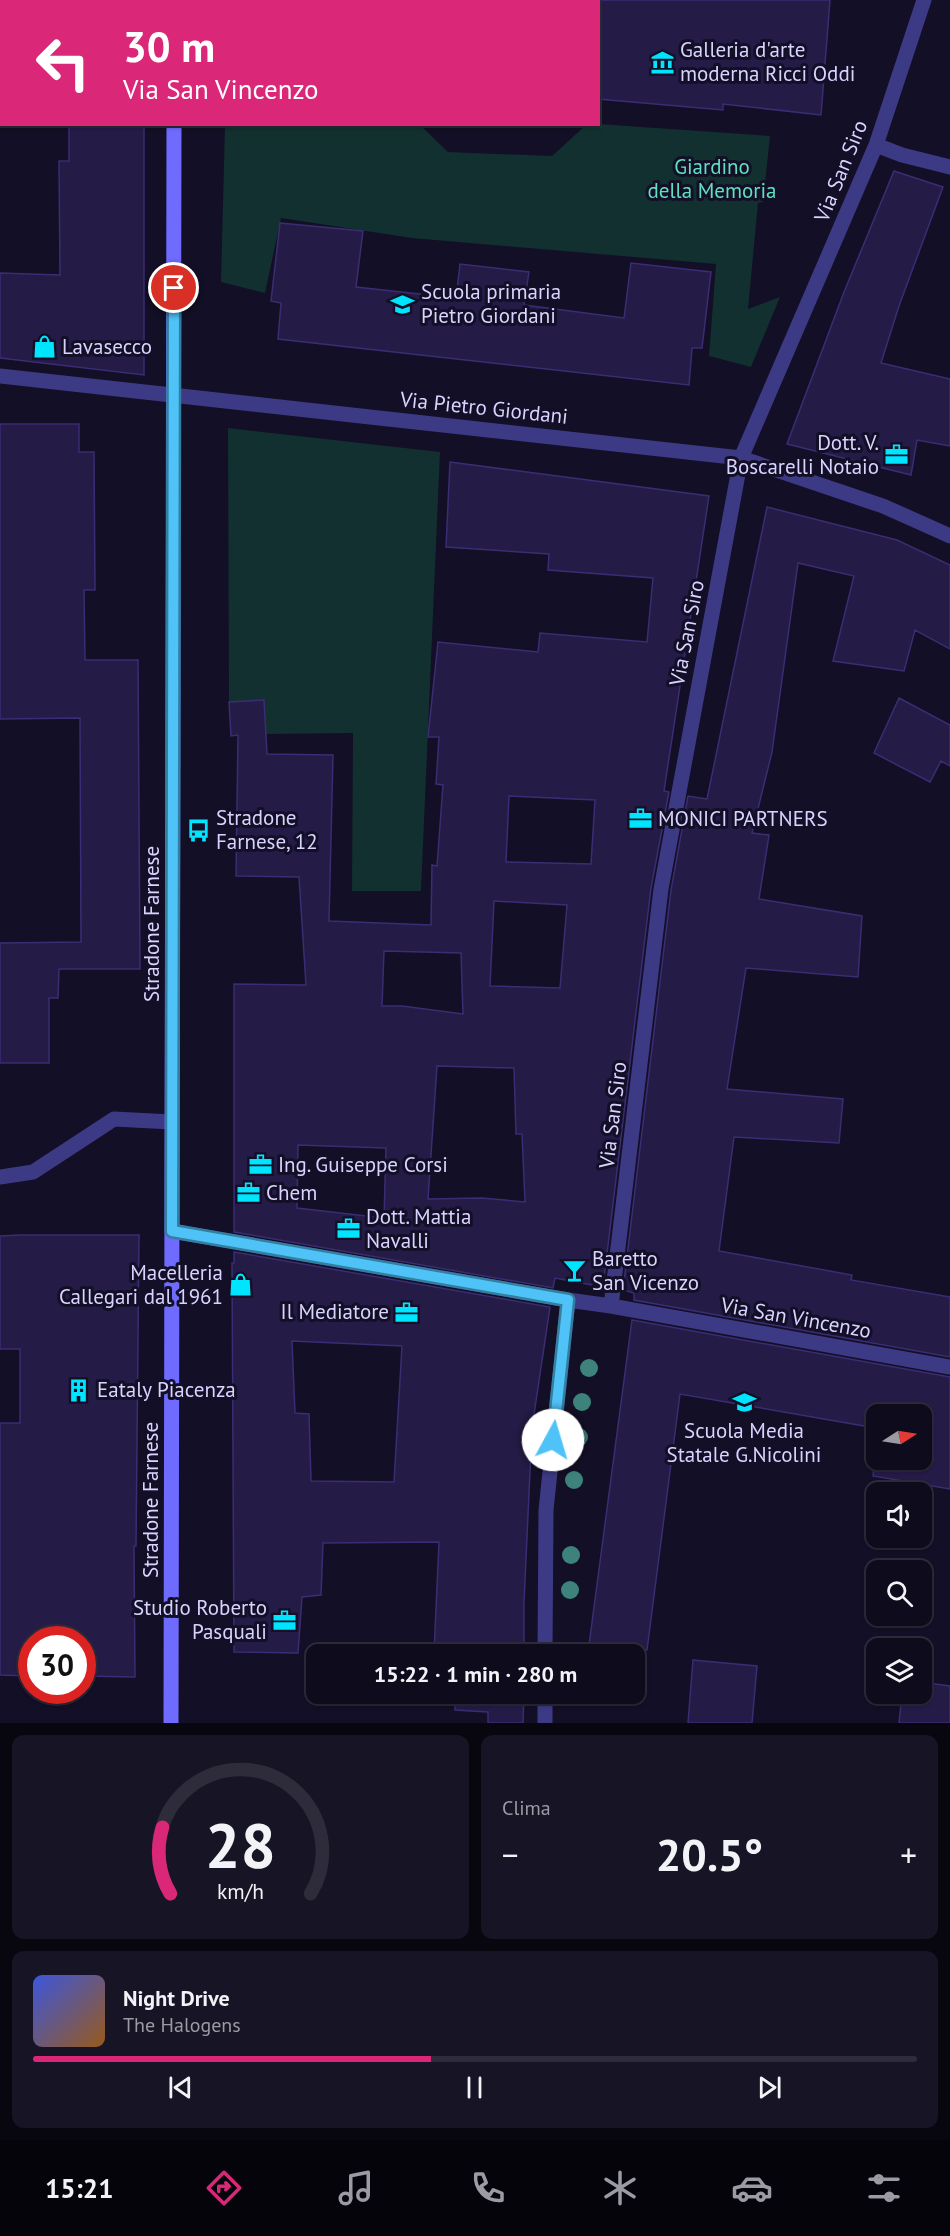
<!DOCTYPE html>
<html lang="it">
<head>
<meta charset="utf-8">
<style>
  body { margin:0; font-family:"PT Sans",sans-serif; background:#171425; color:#f1f3f6; height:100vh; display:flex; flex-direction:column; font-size:22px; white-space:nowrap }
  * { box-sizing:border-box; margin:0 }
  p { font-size:20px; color:#9b9ba3 }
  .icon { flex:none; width:33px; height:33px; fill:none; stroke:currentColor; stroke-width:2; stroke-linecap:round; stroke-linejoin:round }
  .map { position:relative; height:1723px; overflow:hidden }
  .sheet { display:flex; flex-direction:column; gap:12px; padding:12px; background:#08060f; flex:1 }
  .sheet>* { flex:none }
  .top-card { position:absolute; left:0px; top:0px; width:600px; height:126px; box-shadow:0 2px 4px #0004,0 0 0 2px #2e2b3b; background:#db2777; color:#fff; overflow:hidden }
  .needle { width:39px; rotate:78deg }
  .fabs { position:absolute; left:866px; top:1404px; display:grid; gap:12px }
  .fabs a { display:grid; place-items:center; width:66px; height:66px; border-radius:12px; background:#0e0b1c; box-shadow:0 2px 4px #0004,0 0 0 2px #2e2b3b; font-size:30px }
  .speed { position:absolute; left:18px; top:1626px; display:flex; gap:12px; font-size:30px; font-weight:700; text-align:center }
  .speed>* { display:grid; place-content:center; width:78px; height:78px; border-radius:50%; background:#0e0b1c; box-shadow:0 2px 4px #0004,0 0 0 2px #2e2b3b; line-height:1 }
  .speed .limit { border:9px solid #d22; background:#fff; color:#111 }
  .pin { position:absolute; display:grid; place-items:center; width:51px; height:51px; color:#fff; margin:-26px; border:3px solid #fff; border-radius:50%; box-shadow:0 2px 6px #0007 }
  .me { position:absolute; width:66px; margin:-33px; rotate:6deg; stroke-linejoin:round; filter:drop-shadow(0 0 4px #0008) }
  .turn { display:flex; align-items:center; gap:21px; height:126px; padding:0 24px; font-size:27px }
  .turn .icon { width:78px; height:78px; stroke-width:2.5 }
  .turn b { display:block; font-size:42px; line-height:51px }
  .big { font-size:45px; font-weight:700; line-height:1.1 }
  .sheet .widget { flex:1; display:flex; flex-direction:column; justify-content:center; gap:9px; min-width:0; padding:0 21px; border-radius:12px; background:#171425 }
  .sheet .dial { align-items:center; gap:0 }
  .dial svg { height:156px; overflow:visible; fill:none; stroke:#2e2b3b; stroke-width:7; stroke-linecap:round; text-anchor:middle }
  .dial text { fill:#f1f3f6; stroke:none }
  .song { display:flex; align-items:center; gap:18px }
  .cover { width:72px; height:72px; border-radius:9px; background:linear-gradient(135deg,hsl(230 70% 55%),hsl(30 70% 35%)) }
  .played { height:6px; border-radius:3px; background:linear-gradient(90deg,#db2777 45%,#2e2b3b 45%) }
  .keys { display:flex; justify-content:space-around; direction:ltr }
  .heat { display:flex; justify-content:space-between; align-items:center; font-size:33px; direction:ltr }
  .sheet .tiles { flex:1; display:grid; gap:12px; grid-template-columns:1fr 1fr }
  .widget:last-child { grid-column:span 2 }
  .trip { position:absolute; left:306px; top:1644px; width:339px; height:60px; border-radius:12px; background:#0e0b1c; box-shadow:0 2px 4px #0004,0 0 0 2px #2e2b3b; font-weight:700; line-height:60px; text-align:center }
  .menu { display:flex; height:96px; justify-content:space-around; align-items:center; background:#06040b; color:#9b9ba3 }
  .menu .icon { width:42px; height:42px }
  .menu .selected { color:#db2777 }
  .menu b { font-size:27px; color:#f1f3f6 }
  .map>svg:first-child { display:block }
  .green { fill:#12302f }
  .building { fill:#241b47; stroke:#3b2d73; stroke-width:1.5; fill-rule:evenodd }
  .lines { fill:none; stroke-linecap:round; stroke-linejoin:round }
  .lane { stroke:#3d3a85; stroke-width:15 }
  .street { stroke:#3d3a85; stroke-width:15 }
  .secondary { stroke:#6f6bff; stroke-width:15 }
  .tree { fill:#3d827b }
  .route-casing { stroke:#337fa1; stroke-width:15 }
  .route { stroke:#4fc3f7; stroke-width:10 }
  .labels { text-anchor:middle; stroke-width:6; stroke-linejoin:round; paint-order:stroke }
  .poi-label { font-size:21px; fill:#d9d4ff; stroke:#130f26; text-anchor:start }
  .park-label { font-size:21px; fill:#5fe0c0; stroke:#130f26 }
  .street-label { font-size:21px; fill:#d9d4ff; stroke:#130f26 }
</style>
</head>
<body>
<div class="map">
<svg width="950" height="1723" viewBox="0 0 950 1723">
  <rect width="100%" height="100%" fill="#130f26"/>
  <!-- green -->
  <path class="green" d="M 230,0 L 397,0 L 230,2 Z
    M 599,124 L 770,136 L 763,202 L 758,203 L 748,309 L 780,297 L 751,367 L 709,356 L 716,264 L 412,238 L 281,218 L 265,293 L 221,282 L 225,125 L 420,125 L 448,152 L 552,156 L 586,125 Z
    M 228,428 L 440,452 L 421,891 L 352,891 L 353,733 L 266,734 L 264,701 L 229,702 Z"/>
  <!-- building -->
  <path class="building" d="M 598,0 L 830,0 L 821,115 L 723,104 L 723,110 L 598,99 Z
    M 76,124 L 144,124 L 144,375 L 0,358 L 0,273 L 60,275 L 59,161 L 69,161 L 69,126 Z
    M 894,171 L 943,187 L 899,306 L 881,363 L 950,379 L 950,446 L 917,440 L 911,475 L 787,444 L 844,292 Z
    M 280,223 L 363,231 L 356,287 L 456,298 L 460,264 L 529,272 L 524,305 L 624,318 L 631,263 L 711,272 L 702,348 L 692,348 L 689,385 L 278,339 L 281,303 L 271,301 Z
    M 0,424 L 79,424 L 79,452 L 94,452 L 95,590 L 84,590 L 85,660 L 138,660 L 140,969 L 59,969 L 58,998 L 49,998 L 49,1063 L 0,1063 L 0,943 L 81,942 L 80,718 L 0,719 Z
    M 450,462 L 709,496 L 664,791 L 669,792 L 651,888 L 603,1287 L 555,1278 L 553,1288 L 234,1232 L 234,984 L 306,985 L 299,877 L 236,876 L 238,735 L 231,736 L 229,702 L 264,700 L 267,754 L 333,755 L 329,921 L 431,925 L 432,865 L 437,866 L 443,785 L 436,784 L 439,737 L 428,737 L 438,642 L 538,652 L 540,633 L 647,642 L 653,578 L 548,570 L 549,554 L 446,547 ZM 509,796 L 595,800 L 591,864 L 506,862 ZM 494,901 L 567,905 L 560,988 L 490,986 ZM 384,951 L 461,953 L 463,1014 L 402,1006 L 382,1006 ZM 437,1066 L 514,1068 L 516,1134 L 522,1134 L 525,1202 L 482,1198 L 428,1199 ZM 298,1145 L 386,1148 L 384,1218 L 297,1208 Z
    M 767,507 L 897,540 L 950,565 L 950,649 L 915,630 L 904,671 L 833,661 L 854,576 L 798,563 L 772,752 L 752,833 L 769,835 L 759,899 L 862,916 L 858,977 L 746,968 L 727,1089 L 843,1099 L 839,1143 L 734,1137 L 719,1251 L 852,1275 L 851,1280 L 950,1297 L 950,1357 L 634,1300 L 634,1293 L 623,1290 L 671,890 L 688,796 L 707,799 Z
    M 899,698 L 950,725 L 950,766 L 941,761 L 930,782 L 874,753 Z
    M 21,1235 L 139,1235 L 136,1546 L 134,1546 L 135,1677 L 82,1676 L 82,1640 L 32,1640 L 32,1676 L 0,1675 L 0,1423 L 20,1423 L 20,1349 L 0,1349 L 0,1236 Z
    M 234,1252 L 550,1307 L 532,1428 L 524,1602 L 524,1654 L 434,1654 L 439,1542 L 323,1543 L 321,1595 L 302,1597 L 298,1653 L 234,1652 L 232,1263 L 234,1263 ZM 292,1341 L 402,1346 L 394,1482 L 311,1481 L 309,1414 L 295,1413 Z
    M 632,1320 L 950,1377 L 950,1489 L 873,1476 L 876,1448 L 876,1460 L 921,1460 L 921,1414 L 876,1414 L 876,1428 L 680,1394 L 647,1650 L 589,1645 Z
    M 693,1660 L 757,1666 L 752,1723 L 688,1723 Z
    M 921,1682 L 950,1686 L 950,1723 L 899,1723 L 902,1694 L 921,1694 Z
    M 455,1694 L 524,1694 L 523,1723 L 488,1723 L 488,1712 L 455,1710 Z"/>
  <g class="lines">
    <!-- lane -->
    <path class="lane" d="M 0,1177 L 33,1172 L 114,1119 L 172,1122"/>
    <!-- street -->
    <path class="street" d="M 876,145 L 902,155 L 950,167
      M 0,376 L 741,458 L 883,506 L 950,536
      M 172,1231 L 568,1300 L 611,1306 L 950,1367
      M 611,1306 L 661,889 L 741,458 L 876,145 L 924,0
      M 545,1654 L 546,1510 L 568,1300
      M 545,1723 L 545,1694"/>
    <!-- secondary -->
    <path class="secondary" d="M 174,2 L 174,0
      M 171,1723 L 174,124"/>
  </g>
  <!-- trees -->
  <g class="tree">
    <circle cx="589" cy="1368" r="9"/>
    <circle cx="582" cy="1402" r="9"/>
    <circle cx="579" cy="1437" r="9"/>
    <circle cx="574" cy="1480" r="9"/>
    <circle cx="571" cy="1555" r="9"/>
    <circle cx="570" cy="1590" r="9"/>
  </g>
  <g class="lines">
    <defs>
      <path id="route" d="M 174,288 L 172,1231 L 568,1300 L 553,1440"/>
    </defs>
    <!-- route casing -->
    <use href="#route" class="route-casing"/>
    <!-- route -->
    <use href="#route" class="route"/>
  </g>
  <!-- icons -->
  <defs>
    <symbol id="museum-bare" viewBox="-9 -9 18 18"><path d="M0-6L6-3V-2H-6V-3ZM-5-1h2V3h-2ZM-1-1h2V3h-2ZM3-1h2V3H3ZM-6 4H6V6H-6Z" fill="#00e5ff" stroke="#130f26" stroke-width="2.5" paint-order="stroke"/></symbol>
    <symbol id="school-bare" viewBox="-9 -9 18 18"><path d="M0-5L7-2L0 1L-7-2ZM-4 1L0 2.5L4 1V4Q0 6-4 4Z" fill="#00e5ff" stroke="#130f26" stroke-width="2.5" paint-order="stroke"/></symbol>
    <symbol id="shop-bare" viewBox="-9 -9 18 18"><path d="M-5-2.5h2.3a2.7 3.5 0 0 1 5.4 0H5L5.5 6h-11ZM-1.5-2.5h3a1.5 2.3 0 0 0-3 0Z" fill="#00e5ff" stroke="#130f26" stroke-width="2.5" paint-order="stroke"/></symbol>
    <symbol id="office-bare" viewBox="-9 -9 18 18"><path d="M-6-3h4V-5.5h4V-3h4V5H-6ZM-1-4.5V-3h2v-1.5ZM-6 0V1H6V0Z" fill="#00e5ff" stroke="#130f26" stroke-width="2.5" paint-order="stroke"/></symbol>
    <symbol id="bus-bare" viewBox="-9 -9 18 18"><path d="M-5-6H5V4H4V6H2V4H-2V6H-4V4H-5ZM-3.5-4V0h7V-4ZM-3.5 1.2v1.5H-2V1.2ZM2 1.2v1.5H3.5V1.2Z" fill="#00e5ff" stroke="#130f26" stroke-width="2.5" paint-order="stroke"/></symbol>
    <symbol id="bar-bare" viewBox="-9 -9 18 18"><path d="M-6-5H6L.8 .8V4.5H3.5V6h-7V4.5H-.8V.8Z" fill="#00e5ff" stroke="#130f26" stroke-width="2.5" paint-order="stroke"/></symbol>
    <symbol id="building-bare" viewBox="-9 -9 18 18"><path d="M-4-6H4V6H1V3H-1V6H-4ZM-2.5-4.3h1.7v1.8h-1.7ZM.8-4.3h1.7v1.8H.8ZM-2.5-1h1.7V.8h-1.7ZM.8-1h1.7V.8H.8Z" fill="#00e5ff" stroke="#130f26" stroke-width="2.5" paint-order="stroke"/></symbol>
  </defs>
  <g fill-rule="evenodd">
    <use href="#museum-bare" x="646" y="46" width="33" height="33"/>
    <use href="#school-bare" x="386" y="288" width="33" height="33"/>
    <use href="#shop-bare" x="28" y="330" width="33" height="33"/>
    <use href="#office-bare" x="880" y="438" width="33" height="33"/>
    <use href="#office-bare" x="624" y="802" width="33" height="33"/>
    <use href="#bus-bare" x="182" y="814" width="33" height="33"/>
    <use href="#office-bare" x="244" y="1148" width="33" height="33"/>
    <use href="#office-bare" x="232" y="1176" width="33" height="33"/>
    <use href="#office-bare" x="332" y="1212" width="33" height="33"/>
    <use href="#bar-bare" x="558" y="1254" width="33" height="33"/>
    <use href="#shop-bare" x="224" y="1268" width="33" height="33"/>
    <use href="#office-bare" x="390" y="1296" width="33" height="33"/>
    <use href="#building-bare" x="62" y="1374" width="33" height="33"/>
    <use href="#school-bare" x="728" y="1386" width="33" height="33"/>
    <use href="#office-bare" x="268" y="1604" width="33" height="33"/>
  </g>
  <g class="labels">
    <!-- poi labels -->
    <g class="poi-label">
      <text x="680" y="57">Galleria d'arte<tspan x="680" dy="24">moderna Ricci Oddi</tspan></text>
      <text x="421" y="299">Scuola primaria<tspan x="421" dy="24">Pietro Giordani</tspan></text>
      <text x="62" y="354">Lavasecco</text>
      <text x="879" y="450" text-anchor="end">Dott. V.<tspan x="879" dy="24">Boscarelli Notaio</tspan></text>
      <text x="216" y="825">Stradone<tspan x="216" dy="24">Farnese, 12</tspan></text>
      <text x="658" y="826">MONICI PARTNERS</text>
      <text x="278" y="1172">Ing. Guiseppe Corsi</text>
      <text x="266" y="1200">Chem</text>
      <text x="366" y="1224">Dott. Mattia<tspan x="366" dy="24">Navalli</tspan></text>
      <text x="592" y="1266">Baretto<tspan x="592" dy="24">San Vicenzo</tspan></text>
      <text x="223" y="1280" text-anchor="end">Macelleria<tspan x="223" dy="24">Callegari dal 1961</tspan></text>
      <text x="389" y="1319" text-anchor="end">Il Mediatore</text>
      <text x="97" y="1397">Eataly Piacenza</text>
      <text x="744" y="1438" text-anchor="middle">Scuola Media<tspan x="744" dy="24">Statale G.Nicolini</tspan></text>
      <text x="267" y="1615" text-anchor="end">Studio Roberto<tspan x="267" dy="24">Pasquali</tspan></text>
    </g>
    <!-- park labels -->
    <g class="park-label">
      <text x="712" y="174">Giardino<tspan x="712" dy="24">della Memoria</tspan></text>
    </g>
    <!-- street labels -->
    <g class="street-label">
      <text transform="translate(841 171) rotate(-68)" y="7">Via San Siro</text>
      <text transform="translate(484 408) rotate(6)" y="7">Via Pietro Giordani</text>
      <text transform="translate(687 633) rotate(-79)" y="7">Via San Siro</text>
      <text transform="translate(152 924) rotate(-90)" y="7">Stradone Farnese</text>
      <text transform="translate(613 1115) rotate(-83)" y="7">Via San Siro</text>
      <text transform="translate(796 1318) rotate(10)" y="7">Via San Vincenzo</text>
      <text transform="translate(151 1500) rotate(-90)" y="7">Stradone Farnese</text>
    </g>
  </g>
</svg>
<div class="fabs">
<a><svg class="needle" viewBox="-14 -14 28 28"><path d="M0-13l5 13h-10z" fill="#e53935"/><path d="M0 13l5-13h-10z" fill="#9b9ba3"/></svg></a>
<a><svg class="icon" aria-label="sound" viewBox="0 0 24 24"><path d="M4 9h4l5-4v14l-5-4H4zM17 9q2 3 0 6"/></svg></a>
<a><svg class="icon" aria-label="search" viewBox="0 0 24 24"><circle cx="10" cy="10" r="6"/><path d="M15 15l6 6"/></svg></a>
<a><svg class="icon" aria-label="layers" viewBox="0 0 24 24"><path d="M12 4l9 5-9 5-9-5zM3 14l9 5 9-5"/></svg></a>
</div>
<div class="speed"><div class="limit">30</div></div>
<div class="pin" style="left:174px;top:288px;background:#d93025"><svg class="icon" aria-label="arrive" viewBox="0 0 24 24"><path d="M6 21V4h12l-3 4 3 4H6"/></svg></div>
<svg class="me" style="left:553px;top:1440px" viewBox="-20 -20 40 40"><circle r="19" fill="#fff"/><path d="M0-13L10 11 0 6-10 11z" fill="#4fc3f7"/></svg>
<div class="trip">15:22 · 1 min · 280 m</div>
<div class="top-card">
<div class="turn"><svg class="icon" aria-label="left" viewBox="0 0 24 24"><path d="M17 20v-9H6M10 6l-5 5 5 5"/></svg><div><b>30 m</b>Via San Vincenzo</div></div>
</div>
</div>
<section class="sheet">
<div class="tiles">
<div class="widget dial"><svg viewBox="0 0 100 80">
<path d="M14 69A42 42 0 1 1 86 69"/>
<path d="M14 69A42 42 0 0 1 10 35" stroke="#db2777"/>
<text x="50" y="56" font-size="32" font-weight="700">28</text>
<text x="50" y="72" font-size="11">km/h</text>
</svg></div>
<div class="widget"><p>Clima</p>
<div class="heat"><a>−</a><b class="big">20.5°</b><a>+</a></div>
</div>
<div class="widget">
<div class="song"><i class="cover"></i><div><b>Night Drive</b><p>The Halogens</p></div></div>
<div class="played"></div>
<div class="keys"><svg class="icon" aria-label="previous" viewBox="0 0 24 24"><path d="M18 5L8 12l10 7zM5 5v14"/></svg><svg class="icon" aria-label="pause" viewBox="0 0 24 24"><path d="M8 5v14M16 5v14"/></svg><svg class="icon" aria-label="next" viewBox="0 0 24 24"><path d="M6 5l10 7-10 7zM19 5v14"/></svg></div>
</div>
</div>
</section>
<nav class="menu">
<b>15:21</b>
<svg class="icon selected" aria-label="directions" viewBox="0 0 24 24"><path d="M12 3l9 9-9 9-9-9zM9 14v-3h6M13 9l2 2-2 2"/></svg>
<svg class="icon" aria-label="music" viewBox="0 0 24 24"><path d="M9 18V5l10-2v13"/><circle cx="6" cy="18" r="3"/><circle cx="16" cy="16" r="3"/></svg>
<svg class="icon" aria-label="phone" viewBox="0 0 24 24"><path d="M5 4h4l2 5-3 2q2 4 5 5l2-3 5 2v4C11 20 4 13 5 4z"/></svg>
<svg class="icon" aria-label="climate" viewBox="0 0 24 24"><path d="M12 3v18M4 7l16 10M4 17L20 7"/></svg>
<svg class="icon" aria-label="car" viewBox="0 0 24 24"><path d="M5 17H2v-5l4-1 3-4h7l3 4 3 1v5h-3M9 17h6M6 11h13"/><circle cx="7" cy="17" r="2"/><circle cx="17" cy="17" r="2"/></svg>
<svg class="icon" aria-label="filters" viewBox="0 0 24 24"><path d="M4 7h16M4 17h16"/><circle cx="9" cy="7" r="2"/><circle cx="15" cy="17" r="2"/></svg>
</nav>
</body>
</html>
